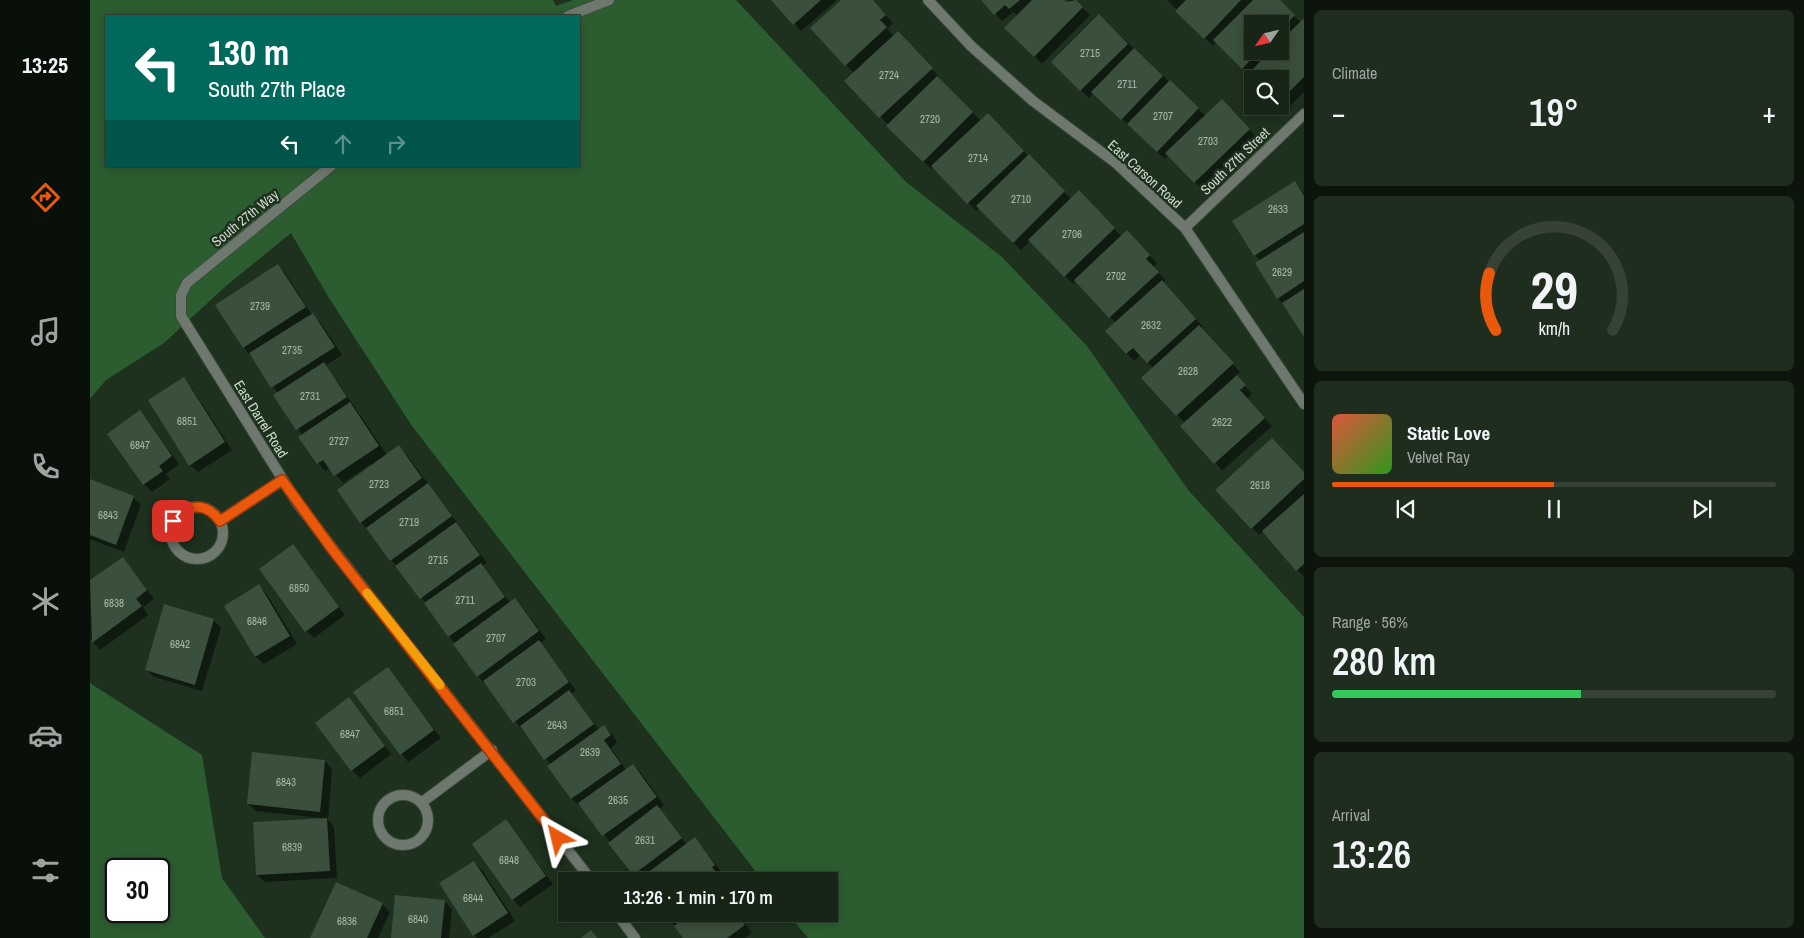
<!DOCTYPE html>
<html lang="en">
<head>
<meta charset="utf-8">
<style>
  body { margin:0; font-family:"Archivo Narrow",sans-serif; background:#1f2d1f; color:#f1f3f6; height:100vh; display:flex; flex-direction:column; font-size:19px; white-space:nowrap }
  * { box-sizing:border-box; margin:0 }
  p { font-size:16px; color:#9ea5a1 }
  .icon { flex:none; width:28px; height:28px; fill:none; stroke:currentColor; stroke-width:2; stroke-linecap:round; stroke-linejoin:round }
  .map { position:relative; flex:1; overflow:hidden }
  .details { display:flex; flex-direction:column; gap:10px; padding:10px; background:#0c140c; width:500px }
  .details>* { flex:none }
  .guide { position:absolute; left:15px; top:15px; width:475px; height:152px; border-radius:0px; box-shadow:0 2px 12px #0003,0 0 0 1px #354235; background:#00695c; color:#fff; overflow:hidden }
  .needle { width:32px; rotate:236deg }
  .buttons { position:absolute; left:1154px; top:15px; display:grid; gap:10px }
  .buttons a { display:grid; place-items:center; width:45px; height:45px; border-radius:0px; background:#162516; box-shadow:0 2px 12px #0003,0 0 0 1px #354235; font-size:25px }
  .speed { position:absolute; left:15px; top:858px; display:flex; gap:10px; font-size:25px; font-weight:700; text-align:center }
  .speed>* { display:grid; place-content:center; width:65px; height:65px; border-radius:50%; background:#162516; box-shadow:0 2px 12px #0003,0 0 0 1px #354235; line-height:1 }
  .speed .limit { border:2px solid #111; border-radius:8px; background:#fff; color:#111 }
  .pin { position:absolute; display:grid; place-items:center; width:42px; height:42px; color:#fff; margin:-21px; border-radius:10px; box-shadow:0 2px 8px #0006 }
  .me { position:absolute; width:55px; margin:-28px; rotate:323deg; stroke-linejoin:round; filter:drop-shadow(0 0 4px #0008) }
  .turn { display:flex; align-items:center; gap:18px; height:105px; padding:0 20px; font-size:22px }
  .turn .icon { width:65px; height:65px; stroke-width:2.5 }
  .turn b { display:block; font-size:35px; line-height:42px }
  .lanes { display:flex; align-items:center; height:48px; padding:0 20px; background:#0003; justify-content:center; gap:25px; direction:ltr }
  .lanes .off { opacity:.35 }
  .big { font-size:38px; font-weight:600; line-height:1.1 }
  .details .tile { flex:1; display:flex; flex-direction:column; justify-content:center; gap:8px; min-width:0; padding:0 18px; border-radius:8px; background:#1f2d1f }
  .details .dial { align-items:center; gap:0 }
  .dial svg { height:130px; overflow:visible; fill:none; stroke:#354235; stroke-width:7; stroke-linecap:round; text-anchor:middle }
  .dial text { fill:#f1f3f6; stroke:none }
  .song { display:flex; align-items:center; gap:15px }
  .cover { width:60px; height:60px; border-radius:8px; background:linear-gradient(135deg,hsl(10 70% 55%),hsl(110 70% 35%)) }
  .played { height:5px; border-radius:2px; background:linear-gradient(90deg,#ea580c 50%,#354235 50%) }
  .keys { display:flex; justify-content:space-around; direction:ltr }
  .heat { display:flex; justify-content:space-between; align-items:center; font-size:28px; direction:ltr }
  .charge { height:8px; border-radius:4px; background:linear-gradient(90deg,#34c759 56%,#354235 0) }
  .trip { position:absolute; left:468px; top:872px; width:280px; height:50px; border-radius:0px; background:#162516; box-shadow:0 2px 12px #0003,0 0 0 1px #354235; font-weight:600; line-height:50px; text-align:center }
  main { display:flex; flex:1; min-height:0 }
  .tab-bar { display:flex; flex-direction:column; width:90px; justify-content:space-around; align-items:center; background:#090f09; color:#9ea5a1 }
  .tab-bar .icon { width:35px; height:35px }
  .tab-bar .on { color:#ea580c }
  .tab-bar b { font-size:22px; color:#f1f3f6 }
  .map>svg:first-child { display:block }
  .green { fill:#2c5d30; fill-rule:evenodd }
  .shadow { fill:#0007; fill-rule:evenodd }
  .building { fill:#3b503c }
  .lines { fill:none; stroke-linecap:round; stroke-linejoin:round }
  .street-casing { stroke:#394c3a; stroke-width:12 }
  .street { stroke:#6e786e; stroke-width:10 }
  .route-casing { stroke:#983908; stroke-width:12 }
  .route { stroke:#ea580c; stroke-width:9 }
  .slow { stroke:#f59e0b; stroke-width:9 }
  .labels { text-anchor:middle; stroke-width:5; stroke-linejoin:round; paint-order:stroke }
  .number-label { font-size:11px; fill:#a8b7a8 }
  .street-label { font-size:14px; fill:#ccd9cc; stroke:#1d311e }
</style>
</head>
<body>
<main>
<nav class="tab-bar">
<b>13:25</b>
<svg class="icon on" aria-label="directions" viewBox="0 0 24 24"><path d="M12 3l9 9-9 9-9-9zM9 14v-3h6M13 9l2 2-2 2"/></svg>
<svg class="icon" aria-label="music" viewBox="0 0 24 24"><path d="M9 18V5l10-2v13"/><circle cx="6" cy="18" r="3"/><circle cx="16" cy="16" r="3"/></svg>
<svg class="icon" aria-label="phone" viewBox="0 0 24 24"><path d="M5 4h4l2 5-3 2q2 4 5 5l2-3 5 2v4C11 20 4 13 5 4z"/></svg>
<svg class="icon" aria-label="climate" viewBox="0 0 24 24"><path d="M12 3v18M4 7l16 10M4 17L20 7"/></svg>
<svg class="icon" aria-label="car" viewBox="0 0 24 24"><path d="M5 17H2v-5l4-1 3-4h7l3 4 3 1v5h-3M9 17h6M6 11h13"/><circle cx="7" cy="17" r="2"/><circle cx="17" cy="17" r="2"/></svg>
<svg class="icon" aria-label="filters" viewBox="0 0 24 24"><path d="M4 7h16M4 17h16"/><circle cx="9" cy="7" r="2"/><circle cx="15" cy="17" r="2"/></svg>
</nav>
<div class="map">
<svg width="1214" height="938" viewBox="0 0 1214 938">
  <rect width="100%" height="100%" fill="#1d311e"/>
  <!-- green -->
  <path class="green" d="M 0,0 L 463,0 L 466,6 L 483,0 L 646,0 L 816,182 L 912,257 L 997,346 L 1099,491 L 1214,617 L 1214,938 L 718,938 L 698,914 L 739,914 L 739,881 L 673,881 L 322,426 L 239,298 L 201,233 L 136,286 L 74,343 L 16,380 L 0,399 ZM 16,16 L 489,16 L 489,166 L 16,166 Z
    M 0,683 L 112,755 L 132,878 L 175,938 L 0,938 ZM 26,869 L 69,869 L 69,911 L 26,911 Z"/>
  <!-- shadow -->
  <path class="shadow" d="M 683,0 L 747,0 L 711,31 Z
    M 752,0 L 782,0 L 803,23 L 797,29 L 804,36 L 816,40 L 849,77 L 848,78 L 891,121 L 898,115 L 981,199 L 989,192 L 1032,237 L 1037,232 L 1067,263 L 1063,267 L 1075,280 L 1073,283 L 1113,327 L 1111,329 L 1150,372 L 1146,376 L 1162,394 L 1157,399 L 1182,426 L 1132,471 L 1095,423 L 1053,378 L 1064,368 L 1051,355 L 1044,361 L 1037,354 L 1017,331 L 1026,323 L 986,280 L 983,284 L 941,240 L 931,250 L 889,208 L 886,211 L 844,166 L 841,169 L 756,81 L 764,73 L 756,65 Z
    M 893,0 L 972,0 L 976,4 L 980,0 L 984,0 L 1000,15 L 952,64 L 916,28 L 928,16 L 923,12 L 912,21 Z
    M 1077,0 L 1188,0 L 1211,23 L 1214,20 L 1214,92 L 1199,107 L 1190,97 L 1190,79 L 1165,71 L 1160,76 L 1126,42 L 1123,46 ZM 1162,24 L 1190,24 L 1190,51 L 1162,51 Z
    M 1009,16 L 1116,116 L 1132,101 L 1167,138 L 1112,190 L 1079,155 L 1075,159 L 1004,93 L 999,98 L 963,62 Z
    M 1205,183 L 1214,194 L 1214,334 L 1188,298 L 1171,261 L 1165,255 Z
    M 188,266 L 195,273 L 222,315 L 230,322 L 252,355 L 236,365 L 297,455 L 309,447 L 316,454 L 397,563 L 392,566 L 420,603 L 425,600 L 432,607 L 456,639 L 450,643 L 486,690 L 481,694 L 509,730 L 514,727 L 522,734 L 527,743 L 521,748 L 536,770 L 543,765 L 551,773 L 574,805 L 569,809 L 597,845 L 605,839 L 612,847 L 632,873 L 629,875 L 634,881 L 551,881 L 491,805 L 490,806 L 482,799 L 459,766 L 461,765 L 388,676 L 335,602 L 271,522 L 281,464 L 253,483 L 240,468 L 235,471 L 228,463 L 188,393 L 154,347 Z
    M 94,379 L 101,387 L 142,450 L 108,472 L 100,465 Z
    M 50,412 L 89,464 L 76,474 L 80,479 L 62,492 L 54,484 Z
    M 1214,474 L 1214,577 L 1174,531 L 1169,535 L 1162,528 Z
    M 0,481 L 43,497 L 51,504 L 34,552 L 0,539 Z
    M 202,546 L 255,615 L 224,638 L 216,631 Z
    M 33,558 L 64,599 L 53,607 L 58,615 L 10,650 L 0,638 L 0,582 Z
    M 168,586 L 176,593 L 207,644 L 174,664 L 166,657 L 135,606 Z
    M 123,620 L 131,628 L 112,691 L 64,677 L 56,669 Z
    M 297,668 L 351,738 L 318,762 L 265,692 Z
    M 266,707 L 301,754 L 270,778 L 262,770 Z
    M 235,761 L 242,769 L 238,820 L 244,827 L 247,878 L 175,882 L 167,875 L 231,818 L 166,811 L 158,804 Z
    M 416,821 L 463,884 L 430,907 L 423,899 Z
    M 384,862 L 392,870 L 425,921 L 398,938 L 387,938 L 384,935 Z
    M 247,883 L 292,904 L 300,912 L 288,938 L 221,938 Z
    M 354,901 L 362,909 L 359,938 L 303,938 Z
    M 575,914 L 648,914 L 662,933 L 655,938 L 594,938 Z"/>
  <!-- building -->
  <path class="building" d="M 681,0 L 731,0 L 703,25 Z
    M 751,0 L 783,0 L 796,15 L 790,20 L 797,27 L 755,66 L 720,28 Z
    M 891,0 L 930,0 L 919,9 L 915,5 L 904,15 Z
    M 942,0 L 974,0 L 976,2 L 986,0 L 993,7 L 944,57 L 914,28 Z
    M 1096,0 L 1151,0 L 1114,39 L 1085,11 Z
    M 1163,0 L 1190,0 L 1205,15 L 1190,30 L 1190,24 L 1162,24 L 1162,51 L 1169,51 L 1152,69 L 1123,40 Z
    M 1009,14 L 1038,44 L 990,91 L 961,62 Z
    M 1214,18 L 1214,77 L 1191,100 L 1190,79 L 1171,79 L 1162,70 L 1180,51 L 1190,51 L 1190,42 Z
    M 808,31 L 843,68 L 789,118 L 754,81 Z
    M 1044,48 L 1073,76 L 1031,120 L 1001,92 Z
    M 847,76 L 883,112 L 833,162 L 796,126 Z
    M 1080,80 L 1109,108 L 1067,152 L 1037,124 Z
    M 1132,99 L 1160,129 L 1104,183 L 1075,153 Z
    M 898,113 L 934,151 L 877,204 L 841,166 Z
    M 939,154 L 975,191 L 923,243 L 886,206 Z
    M 1205,181 L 1214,196 L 1214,224 L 1164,256 L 1142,221 Z
    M 989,190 L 1025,228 L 974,277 L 938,240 Z
    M 1037,230 L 1060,255 L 1056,259 L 1069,272 L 1019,318 L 984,280 Z
    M 1214,232 L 1214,281 L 1187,299 L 1165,263 Z
    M 188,264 L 216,307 L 153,348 L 125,305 Z
    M 1072,280 L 1106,319 L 1057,363 L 1043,348 L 1036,354 L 1015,331 Z
    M 1214,289 L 1214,337 L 1192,303 Z
    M 223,313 L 245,347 L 181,388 L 159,353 Z
    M 1109,325 L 1144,363 L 1086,416 L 1051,378 Z
    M 234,362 L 257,397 L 206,430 L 183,395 Z
    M 1147,375 L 1156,385 L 1150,390 L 1175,418 L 1124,464 L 1090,426 Z
    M 94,377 L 135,442 L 99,466 L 58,400 Z
    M 260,402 L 289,446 L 244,476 L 233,460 L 227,464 L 208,437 Z
    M 50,410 L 82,456 L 69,466 L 73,471 L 53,485 L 17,434 Z
    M 1182,438 L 1214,472 L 1214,479 L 1161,529 L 1125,490 Z
    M 309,445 L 332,478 L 270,523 L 247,490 Z
    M 0,479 L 44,496 L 26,545 L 0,535 Z
    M 338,483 L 362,516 L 300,561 L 276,528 Z
    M 1214,494 L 1214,564 L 1206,571 L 1172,531 Z
    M 366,522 L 390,555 L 330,599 L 305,566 Z
    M 203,544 L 249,607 L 215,632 L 169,569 Z
    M 33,557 L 57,590 L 46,599 L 52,606 L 2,643 L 0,580 Z
    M 391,563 L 415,597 L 358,637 L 334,603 Z
    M 169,584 L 200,636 L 165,657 L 134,606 Z
    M 425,598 L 449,631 L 387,677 L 363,644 Z
    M 74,604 L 124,619 L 105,685 L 55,670 Z
    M 449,640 L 479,682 L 423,723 L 393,681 Z
    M 298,667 L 344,730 L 310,755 L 263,692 Z
    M 479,690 L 504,724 L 454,760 L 430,726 Z
    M 259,697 L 295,746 L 261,771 L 225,723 Z
    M 514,725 L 521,735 L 514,740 L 531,764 L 481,799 L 457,766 Z
    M 162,752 L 235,760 L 230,812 L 157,804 Z
    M 543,764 L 567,797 L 512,836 L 488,803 Z
    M 567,805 L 592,838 L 543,875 L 518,843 Z
    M 237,818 L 240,871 L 166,875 L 163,822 Z
    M 416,819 L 456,876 L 422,900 L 382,844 Z
    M 605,837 L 625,865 L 622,867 L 633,881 L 549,881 L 548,880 Z
    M 384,861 L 418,913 L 383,936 L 349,883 Z
    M 246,882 L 293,903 L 277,938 L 220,938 Z
    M 305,895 L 355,900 L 351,938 L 301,938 Z
    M 573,914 L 588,914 L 578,921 Z
    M 600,914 L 647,914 L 655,925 L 637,938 L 593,938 L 584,926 Z
    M 501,930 L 507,938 L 491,938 Z"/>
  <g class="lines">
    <defs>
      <path id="street" d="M 838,0 L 881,46 L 943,101 L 1026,163 L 1095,228 L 1214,404
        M 478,16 L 519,0
        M 241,166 L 97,283 L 91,295 L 91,316 L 208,504 L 502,881
        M 1095,228 L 1214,114
        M81 533a26 26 0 1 1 52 0a26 26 0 1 1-52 0Z
        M 130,521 L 193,480
        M288 820a25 25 0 1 1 50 0a25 25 0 1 1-50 0Z
        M 331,803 L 402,750
        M 527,914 L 545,938"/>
    </defs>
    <!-- street casing -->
    <use href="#street" class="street-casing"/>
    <!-- street -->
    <use href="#street" class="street"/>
  </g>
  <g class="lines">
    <defs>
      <path id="route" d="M 83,521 C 97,503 116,502 130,521 L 192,480 L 242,549 L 468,838"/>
    </defs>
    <!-- route casing -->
    <use href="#route" class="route-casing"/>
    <!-- route -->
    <use href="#route" class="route"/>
    <!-- slow -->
    <path class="slow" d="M 277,593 L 350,685"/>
  </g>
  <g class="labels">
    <!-- number labels -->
    <g class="number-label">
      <text x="1000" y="57">2715</text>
      <text x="799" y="79">2724</text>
      <text x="1037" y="88">2711</text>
      <text x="1073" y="120">2707</text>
      <text x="840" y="123">2720</text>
      <text x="1118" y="145">2703</text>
      <text x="888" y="162">2714</text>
      <text x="931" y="203">2710</text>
      <text x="1188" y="213">2633</text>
      <text x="982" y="238">2706</text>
      <text x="1192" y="276">2629</text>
      <text x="1026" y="280">2702</text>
      <text x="170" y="310">2739</text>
      <text x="1061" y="329">2632</text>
      <text x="202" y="354">2735</text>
      <text x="1098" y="375">2628</text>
      <text x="220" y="400">2731</text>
      <text x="97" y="425">6851</text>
      <text x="1132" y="426">2622</text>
      <text x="249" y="445">2727</text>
      <text x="50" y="449">6847</text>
      <text x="289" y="488">2723</text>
      <text x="1170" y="489">2618</text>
      <text x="18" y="519">6843</text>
      <text x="319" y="526">2719</text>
      <text x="348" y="564">2715</text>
      <text x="209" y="592">6850</text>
      <text x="375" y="604">2711</text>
      <text x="24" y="607">6838</text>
      <text x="167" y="625">6846</text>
      <text x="406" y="642">2707</text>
      <text x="90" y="648">6842</text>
      <text x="436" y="686">2703</text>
      <text x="304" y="715">6851</text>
      <text x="467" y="729">2643</text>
      <text x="260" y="738">6847</text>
      <text x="500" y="756">2639</text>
      <text x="196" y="786">6843</text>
      <text x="528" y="804">2635</text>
      <text x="555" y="844">2631</text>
      <text x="202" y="851">6839</text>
      <text x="419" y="864">6848</text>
      <text x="383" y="902">6844</text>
      <text x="328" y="923">6840</text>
      <text x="257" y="925">6836</text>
    </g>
    <!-- street labels -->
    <g class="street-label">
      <text transform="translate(1145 161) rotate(-44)" y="5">South 27th Street</text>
      <text transform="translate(1055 174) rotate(42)" y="5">East Carson Road</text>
      <text transform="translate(155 218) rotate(-39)" y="5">South 27th Way</text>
      <text transform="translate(171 419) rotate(58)" y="5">East Darrel Road</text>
    </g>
  </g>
</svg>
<div class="buttons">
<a><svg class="needle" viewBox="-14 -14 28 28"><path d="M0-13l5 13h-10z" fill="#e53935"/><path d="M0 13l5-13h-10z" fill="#9ea5a1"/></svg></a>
<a><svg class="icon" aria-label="search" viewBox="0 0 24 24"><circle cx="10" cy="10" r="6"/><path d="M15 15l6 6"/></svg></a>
</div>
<div class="speed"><div class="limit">30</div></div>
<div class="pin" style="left:83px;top:521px;background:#d93025"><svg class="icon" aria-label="arrive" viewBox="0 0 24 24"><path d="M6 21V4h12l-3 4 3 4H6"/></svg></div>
<svg class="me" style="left:468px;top:838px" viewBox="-20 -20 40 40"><path d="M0-17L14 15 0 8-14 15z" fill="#ea580c" stroke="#fff" stroke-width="4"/></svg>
<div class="trip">13:26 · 1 min · 170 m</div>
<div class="guide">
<div class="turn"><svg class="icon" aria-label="left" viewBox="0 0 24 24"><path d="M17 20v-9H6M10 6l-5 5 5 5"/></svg><div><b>130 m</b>South 27th Place</div></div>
<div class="lanes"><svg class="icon" aria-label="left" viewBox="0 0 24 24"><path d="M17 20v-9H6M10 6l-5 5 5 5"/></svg><svg class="icon off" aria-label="ahead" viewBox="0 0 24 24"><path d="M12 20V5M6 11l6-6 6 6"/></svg><svg class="icon off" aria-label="right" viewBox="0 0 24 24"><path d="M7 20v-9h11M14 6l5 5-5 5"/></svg></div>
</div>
</div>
<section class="details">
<div class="tile"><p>Climate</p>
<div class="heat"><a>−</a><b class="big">19°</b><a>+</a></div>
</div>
<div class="tile dial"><svg viewBox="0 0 100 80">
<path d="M14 69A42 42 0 1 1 86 69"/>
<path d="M14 69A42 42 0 0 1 10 34" stroke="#ea580c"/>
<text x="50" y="56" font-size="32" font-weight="700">29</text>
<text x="50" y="72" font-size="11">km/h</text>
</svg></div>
<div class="tile">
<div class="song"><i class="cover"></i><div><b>Static Love</b><p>Velvet Ray</p></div></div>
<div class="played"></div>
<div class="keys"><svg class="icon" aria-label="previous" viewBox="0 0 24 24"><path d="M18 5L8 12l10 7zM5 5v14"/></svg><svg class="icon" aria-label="pause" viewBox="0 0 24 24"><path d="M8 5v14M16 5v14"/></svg><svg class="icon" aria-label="next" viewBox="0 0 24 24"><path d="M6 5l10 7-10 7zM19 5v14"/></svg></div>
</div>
<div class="tile"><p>Range · 56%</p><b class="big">280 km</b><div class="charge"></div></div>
<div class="tile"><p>Arrival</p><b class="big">13:26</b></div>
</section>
</main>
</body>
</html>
